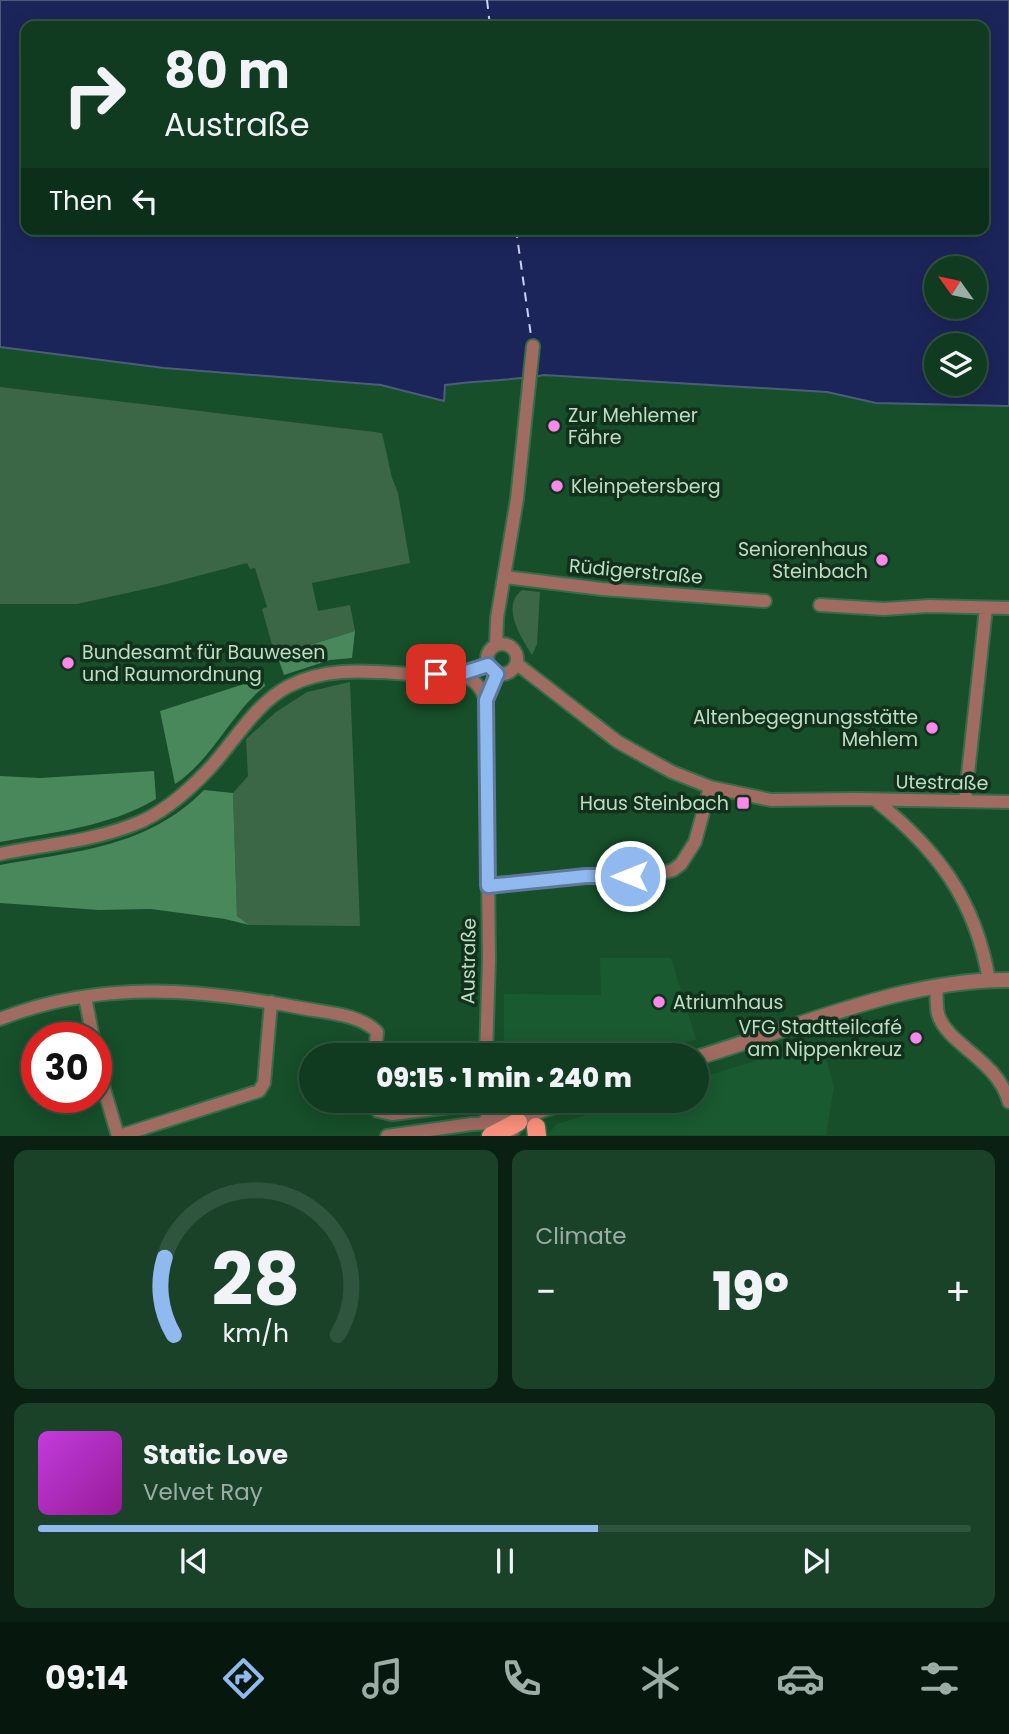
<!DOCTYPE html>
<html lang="en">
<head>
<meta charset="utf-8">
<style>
  body { margin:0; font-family:Poppins,sans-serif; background:#194229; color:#f1f3f6; height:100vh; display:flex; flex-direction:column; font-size:26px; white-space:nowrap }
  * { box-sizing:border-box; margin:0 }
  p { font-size:23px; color:#9cada5 }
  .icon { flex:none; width:38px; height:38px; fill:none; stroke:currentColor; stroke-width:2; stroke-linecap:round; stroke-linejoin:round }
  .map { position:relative; height:1136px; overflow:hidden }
  .details { display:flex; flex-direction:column; gap:14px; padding:14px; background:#092012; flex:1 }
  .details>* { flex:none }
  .hud { position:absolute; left:21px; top:21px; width:968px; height:214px; border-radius:14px; box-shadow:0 4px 18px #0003,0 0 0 2px #30553e; background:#103b20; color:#f1f3f6; overflow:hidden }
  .needle { width:46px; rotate:303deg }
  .controls { position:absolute; left:924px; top:256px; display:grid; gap:14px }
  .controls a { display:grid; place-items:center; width:63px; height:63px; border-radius:50%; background:#103b20; box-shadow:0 4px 18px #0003,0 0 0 2px #30553e; font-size:35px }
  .speed { position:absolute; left:21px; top:1022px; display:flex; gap:14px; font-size:35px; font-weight:700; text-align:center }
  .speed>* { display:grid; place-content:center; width:91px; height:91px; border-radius:50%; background:#103b20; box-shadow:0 4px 18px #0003,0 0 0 2px #30553e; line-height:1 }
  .speed .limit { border:10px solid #d22; background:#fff; color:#111 }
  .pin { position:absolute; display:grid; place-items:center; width:60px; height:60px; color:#fff; margin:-30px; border-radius:14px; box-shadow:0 4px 10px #0006 }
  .me { position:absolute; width:77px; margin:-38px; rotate:270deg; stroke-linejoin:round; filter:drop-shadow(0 0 5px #0008) }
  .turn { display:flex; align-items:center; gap:24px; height:147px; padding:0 28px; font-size:32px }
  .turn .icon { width:91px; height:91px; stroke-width:2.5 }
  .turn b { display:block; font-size:49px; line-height:60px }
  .then { display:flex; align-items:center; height:66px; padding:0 28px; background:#0003; gap:14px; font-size:26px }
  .big { font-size:52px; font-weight:800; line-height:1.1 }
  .details .widget { flex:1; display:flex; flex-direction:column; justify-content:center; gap:10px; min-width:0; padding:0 24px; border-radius:14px; background:#194229 }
  .details .dial { align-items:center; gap:0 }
  .dial svg { height:182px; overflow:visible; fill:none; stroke:#30553e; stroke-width:7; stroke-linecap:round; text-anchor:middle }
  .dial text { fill:#f1f3f6; stroke:none }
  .song { display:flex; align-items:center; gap:21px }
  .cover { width:84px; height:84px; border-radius:10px; background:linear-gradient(135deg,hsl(290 70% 55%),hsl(300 70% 35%)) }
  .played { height:7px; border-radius:4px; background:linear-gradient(90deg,#90b9f0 60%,#30553e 60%) }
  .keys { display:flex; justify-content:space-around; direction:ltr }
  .heat { display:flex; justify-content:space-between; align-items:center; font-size:38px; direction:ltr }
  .details .tiles { flex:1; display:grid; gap:14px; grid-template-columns:1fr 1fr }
  .widget:last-child { grid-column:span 2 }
  .trip { position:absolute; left:299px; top:1043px; width:410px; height:70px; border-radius:35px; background:#103b20; box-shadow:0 4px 18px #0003,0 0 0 2px #30553e; font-weight:800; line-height:70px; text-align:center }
  .tabs { display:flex; height:112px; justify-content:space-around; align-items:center; background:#06180d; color:#9cada5 }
  .tabs .icon { width:49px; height:49px }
  .tabs .selected { color:#90b9f0 }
  .tabs b { font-size:32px; color:#f1f3f6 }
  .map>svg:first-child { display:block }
  .built { fill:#1a5a31 }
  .green { fill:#3c6747 }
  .forest { fill:#48885b }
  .water { fill:#1c255a; stroke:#4c5d7a; stroke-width:2; fill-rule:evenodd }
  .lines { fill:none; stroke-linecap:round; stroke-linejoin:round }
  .ferry { stroke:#c9d4f8; stroke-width:2; stroke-dasharray:9 7; stroke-linecap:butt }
  .minor-casing { stroke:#376c49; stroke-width:16 }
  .tertiary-casing { stroke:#376c49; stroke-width:18 }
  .primary-casing { stroke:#376c49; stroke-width:21 }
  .minor { stroke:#a06b61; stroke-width:12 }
  .tertiary { stroke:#a06b61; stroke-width:14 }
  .primary { stroke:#fa907c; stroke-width:18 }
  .route-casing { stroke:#5e789c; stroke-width:18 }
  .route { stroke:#90b9f0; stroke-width:12 }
  .poi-dot { fill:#f888ea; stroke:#12301b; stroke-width:2.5 }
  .labels { text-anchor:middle; stroke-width:7; stroke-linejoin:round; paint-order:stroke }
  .poi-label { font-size:19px; fill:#bcdfc4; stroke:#12301b; text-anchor:start }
  .street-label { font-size:19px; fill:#bcdfc4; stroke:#12301b }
</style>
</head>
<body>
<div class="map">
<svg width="1009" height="1136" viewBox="0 0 1009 1136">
  <rect width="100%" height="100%" fill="#164f2a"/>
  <!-- built -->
  <path class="built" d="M 600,958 L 671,958 L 696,1039 L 648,1055 L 504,1055 L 504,994 L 601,995 Z
    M 821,1040 L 834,1087 L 826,1135 L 547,1135 L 557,1124 L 630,1101 L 696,1101 L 697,1079 Z"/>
  <!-- green -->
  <path class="green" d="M 0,387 L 382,433 L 392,478 L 398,493 L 410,563 L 312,583 L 318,611 L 350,605 L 355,631 L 275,655 L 262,609 L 267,607 L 255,568 L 250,569 L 247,563 L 159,586 L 77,604 L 0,604 Z
    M 522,590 L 540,592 L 537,644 L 532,655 C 522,638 500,607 522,590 Z
    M 350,682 L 360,926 L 249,925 L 237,916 L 233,793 L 248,776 L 246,739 L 276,712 L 307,692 Z"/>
  <!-- forest -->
  <path class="forest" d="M 355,631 L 352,658 L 330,660 L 284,675 L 277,655 Z
    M 263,678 L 265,686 C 230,714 212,760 175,784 L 160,711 Z
    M 154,771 L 156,799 C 109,827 53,832 0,842 L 0,776 L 40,778 Z
    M 204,790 L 233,793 L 237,916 L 249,925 L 225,919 L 151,909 L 99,910 L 0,903 L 0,865 C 76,851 147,848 204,790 Z"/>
  <!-- water -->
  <path class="water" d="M 0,0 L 1009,0 L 1009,406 L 876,403 L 827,392 L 544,375 C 511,381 479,380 445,385 L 444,401 L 381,385 L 164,368 L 0,347 ZM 26,26 L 984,26 L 984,229 L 26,229 ZM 936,268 L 975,268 L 975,306 L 936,306 ZM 936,345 L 975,345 L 975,383 L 936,383 Z"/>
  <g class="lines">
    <!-- ferry -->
    <path class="ferry" d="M 487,0 L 490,26
      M 516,229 L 532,343"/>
    <defs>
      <path id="minor" d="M 505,577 L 602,589 L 765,601
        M 820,605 L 884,609 L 929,606 L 1009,608
        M487 659a15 15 0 1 1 30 0a15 15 0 1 1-30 0Z
        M 496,645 L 497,618 L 517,499 L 533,346
        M 517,664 L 618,742 L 672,772 L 710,787 L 771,800 L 858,799 L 1009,802
        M 460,674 C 474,680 480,685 486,700
        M 875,800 C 938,850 976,901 989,981
        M 965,801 L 986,608
        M 0,854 C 44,845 93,841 135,824 C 162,814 188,791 208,770 C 234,743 254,704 289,686 C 342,659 401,679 457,674 C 467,673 478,668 488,665
        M 488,885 L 585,876 L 653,876 L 673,870 L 681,864 L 695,842 L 710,787
        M 936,987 C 937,995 936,1006 938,1014 C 947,1045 997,1059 1009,1102
        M 85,997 L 93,1038
        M 0,1019 C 102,979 202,989 307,1009 C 329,1013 361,1015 377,1032 L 375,1055
        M 96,1053 L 104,1089 L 118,1136
        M 486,1055 L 489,959 L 486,700 L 497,674
        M 374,1101 L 378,1111 L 392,1114 L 475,1104 L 480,1101
        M 489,1101 L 505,1112
        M 486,1119 L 531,1105 L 549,1106
        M 119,1136 L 259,1091 L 264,1083 L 271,1002
        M 387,1136 L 472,1124 L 512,1122"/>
      <path id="tertiary" d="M 696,1058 C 796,1028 904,979 1009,980
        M 513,1129 C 524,1113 551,1107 570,1101"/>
      <path id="primary" d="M 536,1127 L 537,1136
        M 491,1136 L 518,1122"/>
    </defs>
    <!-- minor casing -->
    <use href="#minor" class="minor-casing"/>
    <!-- tertiary casing -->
    <use href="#tertiary" class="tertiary-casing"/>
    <!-- primary casing -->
    <use href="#primary" class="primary-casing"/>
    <!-- minor -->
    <use href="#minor" class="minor"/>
    <!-- tertiary -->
    <use href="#tertiary" class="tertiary"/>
    <!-- primary -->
    <use href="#primary" class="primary"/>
  </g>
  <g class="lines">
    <defs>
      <path id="route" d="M 436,674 L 460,674 L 488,665 L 497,674 L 486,700 L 488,886 L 586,876 L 630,876"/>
    </defs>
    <!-- route casing -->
    <use href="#route" class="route-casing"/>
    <!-- route -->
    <use href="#route" class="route"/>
  </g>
  <!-- markers -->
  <g class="poi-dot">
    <circle cx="554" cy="426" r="7"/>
    <circle cx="557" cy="486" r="7"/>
    <circle cx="882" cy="560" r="7"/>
    <circle cx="68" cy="663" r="7"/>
    <circle cx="932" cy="728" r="7"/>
    <rect x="736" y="796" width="14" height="14" rx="3.5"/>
    <circle cx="659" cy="1002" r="7"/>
    <circle cx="916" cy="1038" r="7"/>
  </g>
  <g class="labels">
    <!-- poi labels -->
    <g class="poi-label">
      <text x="568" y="422">Zur Mehlemer<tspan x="568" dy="22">Fähre</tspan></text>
      <text x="571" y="493">Kleinpetersberg</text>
      <text x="868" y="556" text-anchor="end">Seniorenhaus<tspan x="868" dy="22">Steinbach</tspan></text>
      <text x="82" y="659">Bundesamt für Bauwesen<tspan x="82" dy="22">und Raumordnung</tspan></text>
      <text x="918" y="724" text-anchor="end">Altenbegegnungsstätte<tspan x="918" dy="22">Mehlem</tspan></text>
      <text x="729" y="810" text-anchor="end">Haus Steinbach</text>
      <text x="673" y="1009">Atriumhaus</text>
      <text x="902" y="1034" text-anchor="end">VFG Stadtteilcafé<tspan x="902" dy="22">am Nippenkreuz</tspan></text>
    </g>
    <!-- street labels -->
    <g class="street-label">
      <text transform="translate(636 571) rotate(5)" y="7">Rüdigerstraße</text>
      <text transform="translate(942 782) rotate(1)" y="7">Utestraße</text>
      <text transform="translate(468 961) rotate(-89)" y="7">Austraße</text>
    </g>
  </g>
</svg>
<div class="controls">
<a><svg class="needle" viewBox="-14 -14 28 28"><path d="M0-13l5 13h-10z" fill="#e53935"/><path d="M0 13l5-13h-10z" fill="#9cada5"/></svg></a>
<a><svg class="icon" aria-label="layers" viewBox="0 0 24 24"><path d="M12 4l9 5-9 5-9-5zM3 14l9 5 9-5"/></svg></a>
</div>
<div class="speed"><div class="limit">30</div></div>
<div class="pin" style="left:436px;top:674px;background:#d93025"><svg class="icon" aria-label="arrive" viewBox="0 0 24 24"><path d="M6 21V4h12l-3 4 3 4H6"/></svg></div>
<svg class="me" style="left:630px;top:876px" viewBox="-20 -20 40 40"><circle r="17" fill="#90b9f0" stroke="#fff" stroke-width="3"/><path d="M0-11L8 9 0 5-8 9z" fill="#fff"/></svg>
<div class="trip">09:15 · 1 min · 240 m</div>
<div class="hud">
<div class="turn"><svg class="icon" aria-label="right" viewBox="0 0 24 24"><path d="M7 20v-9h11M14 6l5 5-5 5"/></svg><div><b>80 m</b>Austraße</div></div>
<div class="then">Then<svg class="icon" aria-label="left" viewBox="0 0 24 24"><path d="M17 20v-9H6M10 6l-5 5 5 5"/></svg></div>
</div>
</div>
<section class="details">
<div class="tiles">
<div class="widget dial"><svg viewBox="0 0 100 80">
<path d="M14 69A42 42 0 1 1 86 69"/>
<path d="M14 69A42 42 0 0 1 10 35" stroke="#90b9f0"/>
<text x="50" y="56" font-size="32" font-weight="700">28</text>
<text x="50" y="72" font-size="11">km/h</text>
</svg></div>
<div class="widget"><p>Climate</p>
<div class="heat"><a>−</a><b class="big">19°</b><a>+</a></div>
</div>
<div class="widget">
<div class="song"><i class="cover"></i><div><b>Static Love</b><p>Velvet Ray</p></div></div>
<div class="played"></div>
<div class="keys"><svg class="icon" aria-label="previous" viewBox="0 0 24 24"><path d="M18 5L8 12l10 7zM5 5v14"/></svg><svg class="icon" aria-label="pause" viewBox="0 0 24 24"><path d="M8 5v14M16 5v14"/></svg><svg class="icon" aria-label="next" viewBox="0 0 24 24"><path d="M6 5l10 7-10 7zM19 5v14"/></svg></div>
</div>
</div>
</section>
<nav class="tabs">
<b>09:14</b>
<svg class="icon selected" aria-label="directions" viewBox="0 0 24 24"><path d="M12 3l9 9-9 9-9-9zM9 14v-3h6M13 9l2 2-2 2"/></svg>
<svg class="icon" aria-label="music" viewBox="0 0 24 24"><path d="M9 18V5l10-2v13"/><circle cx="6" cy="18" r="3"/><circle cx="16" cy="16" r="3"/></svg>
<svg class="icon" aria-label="phone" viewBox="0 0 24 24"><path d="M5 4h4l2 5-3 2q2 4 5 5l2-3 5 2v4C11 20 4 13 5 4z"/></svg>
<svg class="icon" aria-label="climate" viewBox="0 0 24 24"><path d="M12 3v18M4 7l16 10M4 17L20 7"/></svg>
<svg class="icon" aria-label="car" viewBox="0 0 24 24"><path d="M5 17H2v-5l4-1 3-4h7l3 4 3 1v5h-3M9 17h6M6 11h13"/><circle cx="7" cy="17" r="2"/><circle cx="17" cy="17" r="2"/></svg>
<svg class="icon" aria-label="filters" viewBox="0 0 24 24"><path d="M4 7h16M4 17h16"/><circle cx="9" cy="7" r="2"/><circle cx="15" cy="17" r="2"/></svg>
</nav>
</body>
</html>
